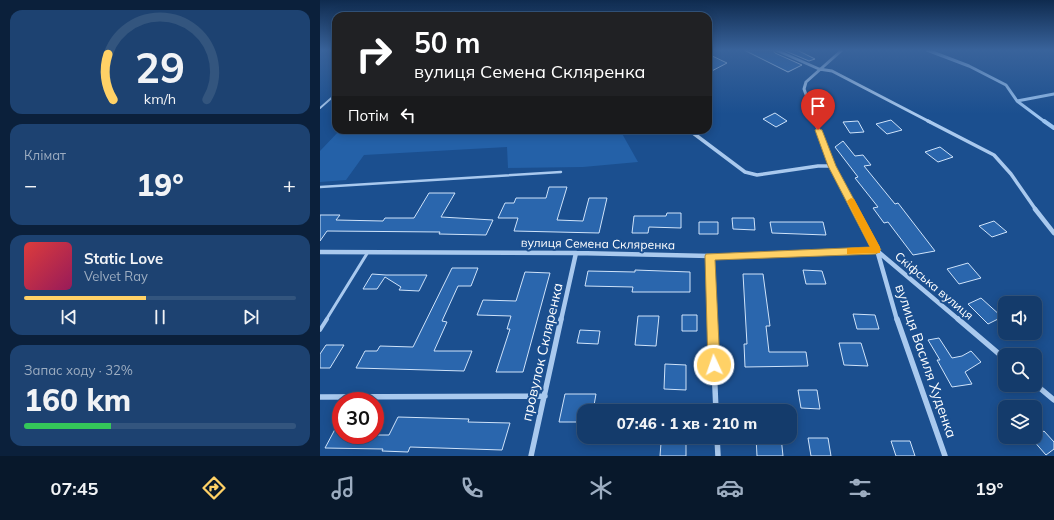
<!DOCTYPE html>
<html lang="uk">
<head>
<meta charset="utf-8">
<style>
  body { margin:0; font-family:Mulish,sans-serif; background:#1d4271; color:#f1f3f6; height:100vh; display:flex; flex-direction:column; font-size:15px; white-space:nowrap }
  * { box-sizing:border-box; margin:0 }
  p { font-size:13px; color:#9dadc1 }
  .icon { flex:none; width:22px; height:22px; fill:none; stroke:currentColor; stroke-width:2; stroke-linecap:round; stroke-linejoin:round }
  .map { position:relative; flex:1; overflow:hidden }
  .drawer { display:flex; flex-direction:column; gap:10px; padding:10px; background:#0b203b; width:320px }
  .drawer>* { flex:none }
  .top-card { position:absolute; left:12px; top:12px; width:380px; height:122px; border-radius:12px; box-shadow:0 2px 10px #0003,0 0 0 1px #33557e; background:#202124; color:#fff; overflow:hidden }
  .tools { position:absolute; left:678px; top:296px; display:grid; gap:8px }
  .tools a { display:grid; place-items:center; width:44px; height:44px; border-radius:8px; background:#143b6b; box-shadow:0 2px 10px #0003,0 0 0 1px #33557e; font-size:20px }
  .speed { position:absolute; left:12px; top:392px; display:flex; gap:8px; font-size:20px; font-weight:700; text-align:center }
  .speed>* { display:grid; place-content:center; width:52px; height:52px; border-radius:50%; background:#143b6b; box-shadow:0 2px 10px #0003,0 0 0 1px #33557e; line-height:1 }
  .speed .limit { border:6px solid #d22; background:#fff; color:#111 }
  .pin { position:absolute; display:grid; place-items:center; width:34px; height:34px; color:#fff; margin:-41px -17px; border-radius:50% 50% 50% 0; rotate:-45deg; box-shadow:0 0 4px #0007 }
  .pin .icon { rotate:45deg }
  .me { position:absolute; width:44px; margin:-22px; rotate:357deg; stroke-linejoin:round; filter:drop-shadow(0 0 3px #0008) }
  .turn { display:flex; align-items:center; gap:14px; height:84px; padding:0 16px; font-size:18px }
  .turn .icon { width:52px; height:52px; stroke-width:2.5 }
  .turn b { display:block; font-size:28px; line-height:34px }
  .then { display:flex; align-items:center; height:38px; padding:0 16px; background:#0003; gap:8px; font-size:15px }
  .big { font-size:30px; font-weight:800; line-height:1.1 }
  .drawer .card { flex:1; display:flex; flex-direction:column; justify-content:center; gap:6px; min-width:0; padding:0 14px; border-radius:12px; background:#1d4271 }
  .drawer .dial { align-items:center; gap:0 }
  .dial svg { height:104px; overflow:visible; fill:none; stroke:#33557e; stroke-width:7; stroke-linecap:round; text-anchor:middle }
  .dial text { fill:#f1f3f6; stroke:none }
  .song { display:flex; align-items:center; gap:12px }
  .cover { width:48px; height:48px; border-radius:6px; background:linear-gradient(135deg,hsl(0 70% 55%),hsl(330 70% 35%)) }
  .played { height:4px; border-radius:2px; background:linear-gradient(90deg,#ffd166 45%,#33557e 45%) }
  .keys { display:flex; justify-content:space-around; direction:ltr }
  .heat { display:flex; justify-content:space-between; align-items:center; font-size:22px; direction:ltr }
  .charge { height:6px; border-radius:3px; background:linear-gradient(90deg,#34c759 32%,#33557e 0) }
  .trip { position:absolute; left:257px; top:404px; width:220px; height:40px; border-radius:12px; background:#143b6b; box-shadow:0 2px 10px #0003,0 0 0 1px #33557e; font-weight:800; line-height:40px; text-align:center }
  .tab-bar { display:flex; height:64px; justify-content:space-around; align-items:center; background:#08182b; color:#9dadc1 }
  .tab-bar .icon { width:28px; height:28px }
  .tab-bar .active { color:#ffd166 }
  .tab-bar b { font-size:18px; color:#f1f3f6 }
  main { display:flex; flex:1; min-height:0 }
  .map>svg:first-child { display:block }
  .green { fill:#2461a8 }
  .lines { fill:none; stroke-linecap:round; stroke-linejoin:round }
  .stream-far1 { stroke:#9cc4f0; stroke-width:3 }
  .stream { stroke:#9cc4f0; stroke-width:4 }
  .building { fill:#2a66ad; stroke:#cfe3fa }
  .lane-far3 { stroke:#a9c9ee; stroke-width:2 }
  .lane-far2 { stroke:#a9c9ee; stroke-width:2.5 }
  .lane-far1 { stroke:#a9c9ee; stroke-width:3 }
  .lane { stroke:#a9c9ee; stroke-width:4 }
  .street-far3 { stroke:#a9c9ee; stroke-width:3 }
  .street-far2 { stroke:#a9c9ee; stroke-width:3.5 }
  .street-far1 { stroke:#a9c9ee; stroke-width:4.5 }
  .street { stroke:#a9c9ee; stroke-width:5.5 }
  .route { fill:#ffd166; stroke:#a68842 }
  .slow { fill:#f59e0b }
  .labels { text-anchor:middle; stroke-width:4; stroke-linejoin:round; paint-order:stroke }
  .street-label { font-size:12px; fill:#fff; stroke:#1b4f8f }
  .near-street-label { font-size:14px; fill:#fff; stroke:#1b4f8f }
</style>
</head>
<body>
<main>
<section class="drawer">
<div class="card dial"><svg viewBox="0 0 100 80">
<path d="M14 69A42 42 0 1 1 86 69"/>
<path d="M14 69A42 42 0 0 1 10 34" stroke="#ffd166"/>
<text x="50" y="56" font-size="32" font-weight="700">29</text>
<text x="50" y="72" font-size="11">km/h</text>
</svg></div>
<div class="card"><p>Клімат</p>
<div class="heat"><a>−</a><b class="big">19°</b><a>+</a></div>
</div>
<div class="card">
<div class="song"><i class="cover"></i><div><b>Static Love</b><p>Velvet Ray</p></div></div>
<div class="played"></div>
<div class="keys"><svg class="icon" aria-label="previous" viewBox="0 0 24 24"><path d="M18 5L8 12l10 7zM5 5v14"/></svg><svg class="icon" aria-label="pause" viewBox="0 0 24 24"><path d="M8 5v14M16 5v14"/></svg><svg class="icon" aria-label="next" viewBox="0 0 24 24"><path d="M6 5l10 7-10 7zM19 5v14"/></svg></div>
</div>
<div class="card"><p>Запас ходу · 32%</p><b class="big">160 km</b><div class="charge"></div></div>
</section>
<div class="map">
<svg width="734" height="456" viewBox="0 0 734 456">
  <rect width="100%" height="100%" fill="#1b4f8f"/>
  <!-- green -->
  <path class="green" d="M 20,130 L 300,130 L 318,162 L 263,167 L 188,168 L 187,147 L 44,155 L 26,180 L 0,182 L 0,151 Z"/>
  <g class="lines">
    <!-- stream-far1 -->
    <path class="stream-far1" d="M 607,50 L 649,66 L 686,85 L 697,101 L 725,122
      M 697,101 L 734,94"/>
    <!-- stream -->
    <path class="stream" d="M 724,121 L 734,128"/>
  </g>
  <!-- building -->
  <path class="building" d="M 424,50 L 453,50 L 455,53 L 482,65 L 468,72 Z
    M 463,50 L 477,50 L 495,59 L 489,61 Z
    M 388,54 L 407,63 L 388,73 Z
    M 455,113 L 467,121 L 456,127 L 443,119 Z
    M 571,120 L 582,130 L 567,134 L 556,124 Z
    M 538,121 L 544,132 L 530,133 L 523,122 Z
    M 523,141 L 535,156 L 543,155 L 551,165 L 544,166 L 575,204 L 578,203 L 615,251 L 593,255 L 568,222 L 564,223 L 553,208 L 558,207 L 535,178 L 538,177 L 515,147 Z
    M 620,147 L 633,157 L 618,162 L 605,152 Z
    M 229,187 L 247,187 L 237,220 L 263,221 L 269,198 L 287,198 L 279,233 L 194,231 L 198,218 L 178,218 L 185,203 L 194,203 L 196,198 L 226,198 Z
    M 109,193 L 135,193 L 121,217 L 173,220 L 166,235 L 119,234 L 120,232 L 7,231 L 0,241 L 0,215 L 20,215 L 16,220 L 63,221 L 65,218 L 94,218 Z
    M 347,213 L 361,213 L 361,228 L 329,227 L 328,233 L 312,233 L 314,216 L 346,216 Z
    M 412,218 L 434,218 L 435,230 L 413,229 Z
    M 674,221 L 687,232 L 672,237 L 659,226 Z
    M 379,222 L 398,222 L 398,234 L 379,234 Z
    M 450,222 L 503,222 L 506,235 L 452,233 Z
    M 648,263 L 661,278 L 639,284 L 627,269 Z
    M 132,268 L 158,268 L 151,286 L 138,286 L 122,321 L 127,322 L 114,351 L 152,351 L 144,371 L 36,368 L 45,351 L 57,351 L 60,346 L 93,347 Z
    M 315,270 L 370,272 L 370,292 L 312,292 L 313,287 L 265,286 L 268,271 L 315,272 Z
    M 483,270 L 502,271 L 506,284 L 486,284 Z
    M 205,272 L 230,273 L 203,372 L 176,372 L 190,329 L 187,329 L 191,316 L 157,315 L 163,300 L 196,301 Z
    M 52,274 L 66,275 L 107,275 L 99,291 L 79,290 L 81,287 L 65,277 L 57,289 L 43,289 Z
    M 423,274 L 443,274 L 450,326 L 446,326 L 449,352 L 486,352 L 488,366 L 425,367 L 424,344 L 427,344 Z
    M 661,298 L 682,317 L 668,324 L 648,304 Z
    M 533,314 L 555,315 L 559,329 L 537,329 Z
    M 362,315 L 377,315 L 377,331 L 362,331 Z
    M 318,316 L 339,316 L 336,346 L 315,345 Z
    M 260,330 L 280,331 L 278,344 L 257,343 Z
    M 619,338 L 632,358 L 642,356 L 651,351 L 661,362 L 645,372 L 652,384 L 632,387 L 617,360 L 620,360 L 608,340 Z
    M 519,343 L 541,343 L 548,366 L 524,365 Z
    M 6,345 L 24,345 L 10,368 L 0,368 L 0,354 Z
    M 345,364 L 366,365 L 366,390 L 344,389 Z
    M 478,390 L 497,390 L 500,409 L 481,408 Z
    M 245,394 L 276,394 L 273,411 L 264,411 L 264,422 L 239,422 Z
    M 78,417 L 149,419 L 148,422 L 190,423 L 182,450 L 90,447 L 88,452 L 62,451 L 63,449 L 5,448 L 21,418 L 21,435 L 69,435 Z
    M 724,431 L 734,442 L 734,449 L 726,455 L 712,439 Z
    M 436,437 L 461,437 L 463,456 L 437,456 Z
    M 488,438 L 508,438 L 511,456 L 491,456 Z
    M 571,441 L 590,441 L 595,456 L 576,456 Z
    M 341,443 L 366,443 L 366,456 L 340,456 Z"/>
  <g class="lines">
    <!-- lane-far3 -->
    <path class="lane-far3" d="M 0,108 L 16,94"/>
    <!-- lane-far2 -->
    <path class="lane-far2" d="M 0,187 L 241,172"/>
    <!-- lane-far1 -->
    <path class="lane-far1" d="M 6,320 L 48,252"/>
    <!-- lane -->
    <path class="lane" d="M 0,330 L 7,319"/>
    <!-- street-far3 -->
    <path class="street-far3" d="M 456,50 L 499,69 L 512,71 L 610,122
      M 496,122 L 484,89 L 486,82 L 522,50"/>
    <!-- street-far2 -->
    <path class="street-far2" d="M 495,121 L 512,166 L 535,210
      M 608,121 L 674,155 L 691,174 L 716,210
      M 369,130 L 425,172 L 437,175 L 498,166 L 512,166"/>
    <!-- street-far1 -->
    <path class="street-far1" d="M 535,209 L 556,250 L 639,320
      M 715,209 L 734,233
      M 557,250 L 577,320
      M 0,252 L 256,253 L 390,256 L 556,250
      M 390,256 L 392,320
      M 241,320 L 256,253"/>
    <!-- street -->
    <path class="street" d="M 392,319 L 396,411
      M 577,319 L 625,456
      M 638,319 L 685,359
      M 715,384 L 734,400
      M 0,397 L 225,396
      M 397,437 L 398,456
      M 211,456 L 241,319"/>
  </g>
  <!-- sky -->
  <linearGradient id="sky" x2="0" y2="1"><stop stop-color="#0f2b4f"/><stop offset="0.44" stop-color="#39639b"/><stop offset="1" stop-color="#39639b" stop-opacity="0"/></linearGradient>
  <rect width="734" height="114" fill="url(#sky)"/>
  <!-- route -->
  <path class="route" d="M 498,128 L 502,130 L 516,166 L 561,250 L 556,254 L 395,260 L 400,365 L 398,369 L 394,370 L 390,369 L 388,365 L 385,256 L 386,254 L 550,247 L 508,166 L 495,130 Z"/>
  <!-- slow -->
  <path class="slow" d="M 531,198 L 534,199 L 560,247 L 560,253 L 527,254 L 527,248 L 550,247 L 527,201 Z"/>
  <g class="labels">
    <!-- street labels -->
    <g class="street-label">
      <text transform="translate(278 244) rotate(1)" y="4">вулиця Семена Скляренка</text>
      <text transform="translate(614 286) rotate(40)" y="4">Скіфська вулиця</text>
    </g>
    <!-- near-street labels -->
    <g class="near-street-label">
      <text transform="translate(222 352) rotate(-77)" y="5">провулок Скляренка</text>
      <text transform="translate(606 361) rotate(71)" y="5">вулиця Василя Худенка</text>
    </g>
  </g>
</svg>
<div class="tools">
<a><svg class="icon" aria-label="sound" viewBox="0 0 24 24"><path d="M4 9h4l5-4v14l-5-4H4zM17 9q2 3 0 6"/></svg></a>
<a><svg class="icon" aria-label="search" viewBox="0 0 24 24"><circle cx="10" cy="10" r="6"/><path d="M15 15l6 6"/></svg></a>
<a><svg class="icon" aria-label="layers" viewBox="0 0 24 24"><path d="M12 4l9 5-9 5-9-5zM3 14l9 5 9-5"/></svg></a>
</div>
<div class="speed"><div class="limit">30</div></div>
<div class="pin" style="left:498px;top:130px;background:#d93025"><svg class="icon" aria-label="arrive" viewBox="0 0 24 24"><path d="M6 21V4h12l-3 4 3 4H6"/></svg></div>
<svg class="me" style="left:394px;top:365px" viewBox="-20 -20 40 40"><circle r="17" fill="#ffd166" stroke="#fff" stroke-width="3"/><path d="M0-11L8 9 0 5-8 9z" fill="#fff"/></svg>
<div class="trip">07:46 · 1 хв · 210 m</div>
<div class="top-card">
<div class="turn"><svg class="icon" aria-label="right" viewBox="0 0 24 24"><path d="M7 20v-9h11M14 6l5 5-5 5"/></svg><div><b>50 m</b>вулиця Семена Скляренка</div></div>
<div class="then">Потім<svg class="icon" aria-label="left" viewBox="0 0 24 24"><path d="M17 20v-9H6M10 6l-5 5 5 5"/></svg></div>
</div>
</div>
</main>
<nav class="tab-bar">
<b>07:45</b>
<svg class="icon active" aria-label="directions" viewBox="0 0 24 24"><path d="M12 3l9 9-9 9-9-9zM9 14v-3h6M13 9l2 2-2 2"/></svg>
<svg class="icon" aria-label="music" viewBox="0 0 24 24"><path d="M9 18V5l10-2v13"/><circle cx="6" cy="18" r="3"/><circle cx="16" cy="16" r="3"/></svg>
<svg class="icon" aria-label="phone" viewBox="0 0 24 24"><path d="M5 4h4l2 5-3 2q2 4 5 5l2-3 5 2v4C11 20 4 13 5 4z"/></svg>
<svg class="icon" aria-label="climate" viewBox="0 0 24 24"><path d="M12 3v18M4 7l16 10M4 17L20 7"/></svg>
<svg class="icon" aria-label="car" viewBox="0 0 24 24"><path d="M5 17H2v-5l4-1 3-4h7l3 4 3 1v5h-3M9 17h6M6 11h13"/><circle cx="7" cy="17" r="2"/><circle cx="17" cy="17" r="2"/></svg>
<svg class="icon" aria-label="filters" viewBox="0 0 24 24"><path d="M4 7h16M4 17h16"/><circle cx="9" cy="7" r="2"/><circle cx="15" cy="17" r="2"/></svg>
<b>19°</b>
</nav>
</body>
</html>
